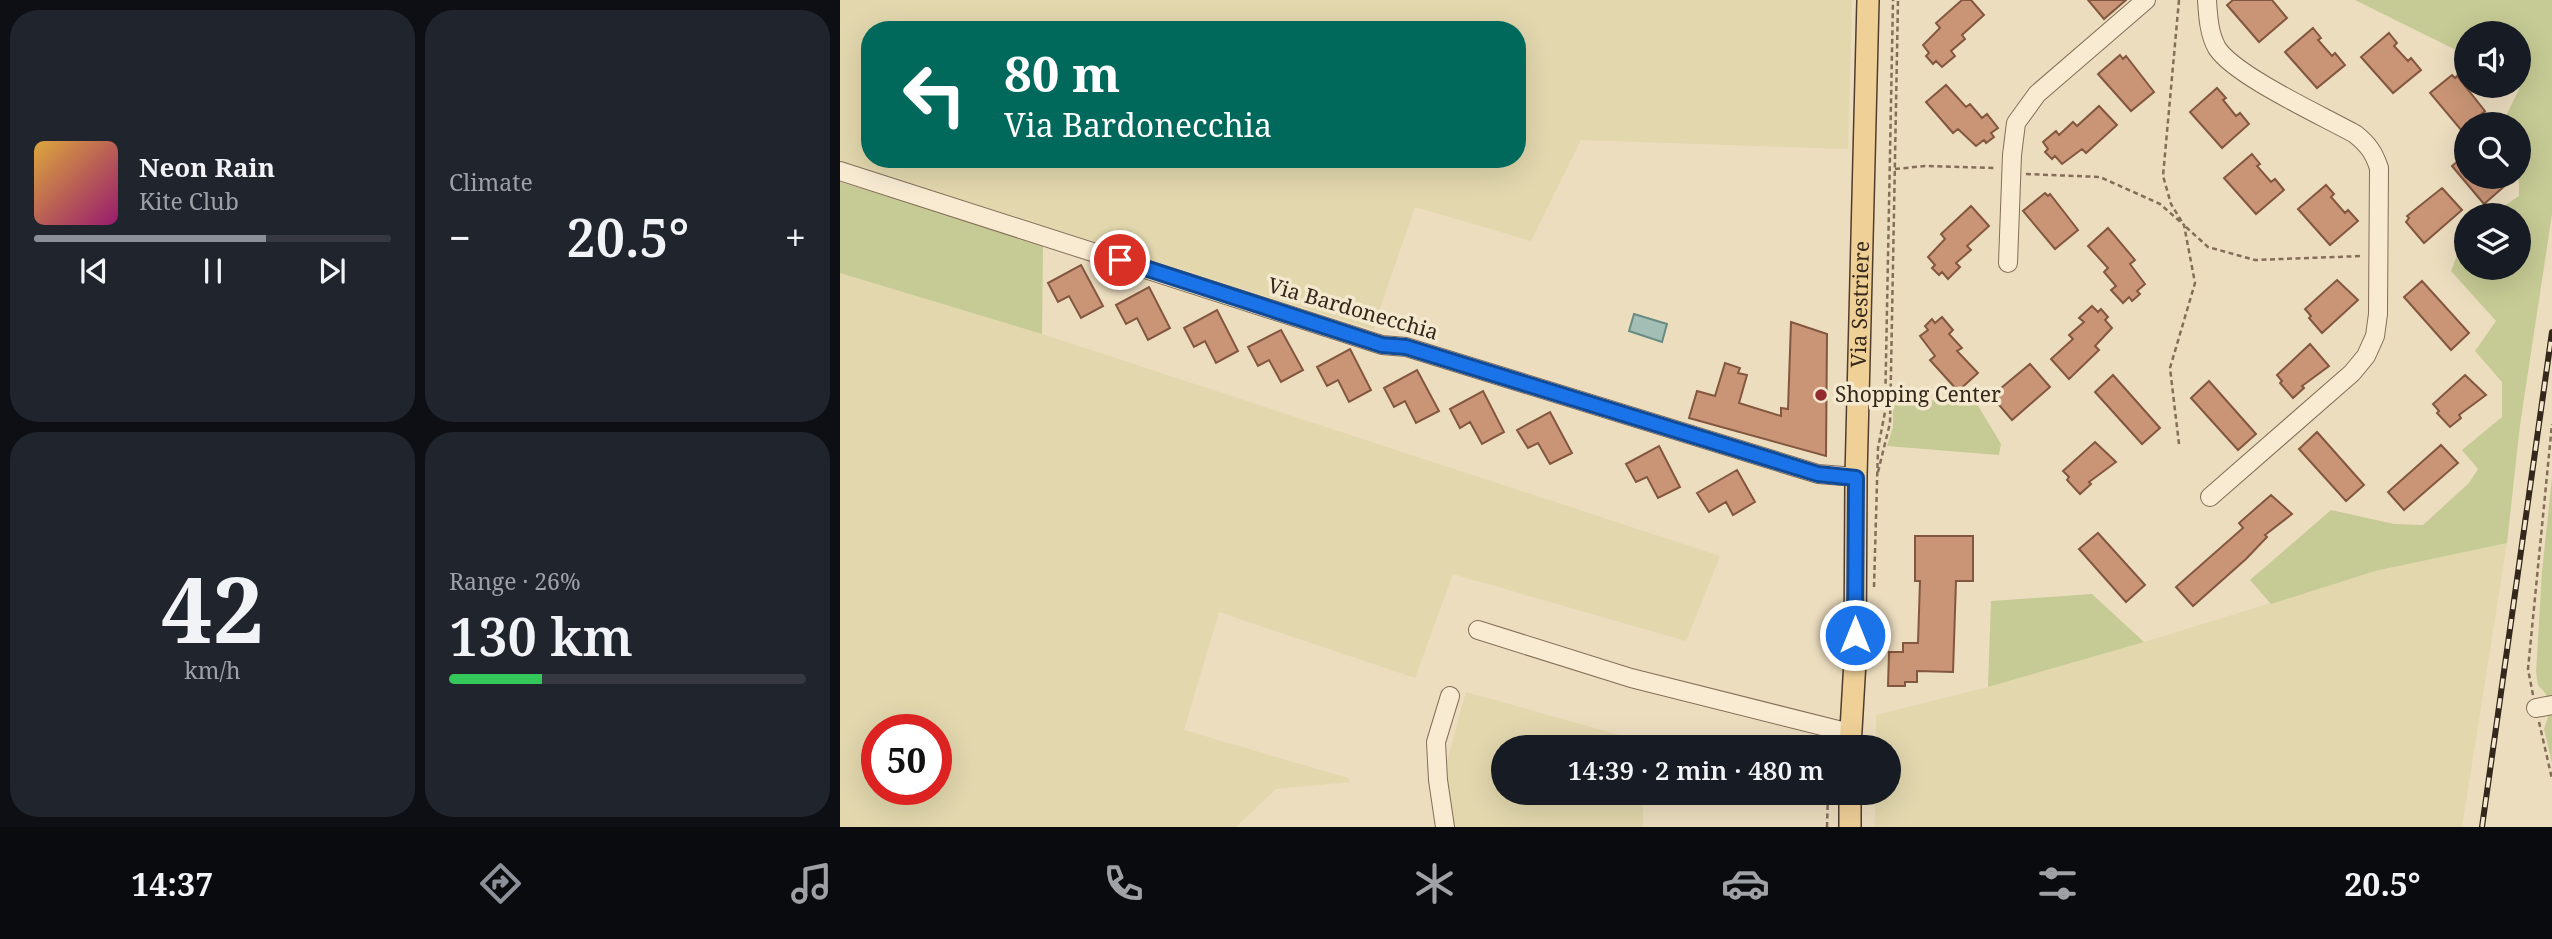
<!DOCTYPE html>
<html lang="en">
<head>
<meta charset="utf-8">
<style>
  body { margin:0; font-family:"Noto Serif",serif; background:#20242c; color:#f1f3f6; height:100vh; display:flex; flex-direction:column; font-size:26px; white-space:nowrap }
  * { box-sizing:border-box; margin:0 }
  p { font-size:23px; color:#9ea1a6 }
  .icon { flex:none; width:38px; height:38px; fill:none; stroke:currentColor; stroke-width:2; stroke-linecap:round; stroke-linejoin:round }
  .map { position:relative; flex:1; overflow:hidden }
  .side { display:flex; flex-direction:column; gap:10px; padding:10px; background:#0d0f14; width:840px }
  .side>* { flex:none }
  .banner { position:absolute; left:21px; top:21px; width:665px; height:147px; border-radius:28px; box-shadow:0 7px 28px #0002; background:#00695c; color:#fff; overflow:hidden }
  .buttons { position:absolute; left:1614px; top:21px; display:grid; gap:14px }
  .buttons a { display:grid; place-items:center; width:77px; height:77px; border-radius:50%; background:#171b24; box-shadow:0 7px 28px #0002; font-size:35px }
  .speed { position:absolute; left:21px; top:714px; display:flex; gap:14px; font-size:35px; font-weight:700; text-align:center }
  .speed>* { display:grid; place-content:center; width:91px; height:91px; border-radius:50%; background:#171b24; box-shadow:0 7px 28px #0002; line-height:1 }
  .speed .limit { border:10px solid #d22; background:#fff; color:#111 }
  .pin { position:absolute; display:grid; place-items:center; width:60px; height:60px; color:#fff; margin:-30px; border:4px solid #fff; border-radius:50%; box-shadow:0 2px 7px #0007 }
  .me { position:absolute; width:77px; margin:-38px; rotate:0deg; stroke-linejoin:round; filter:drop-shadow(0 0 5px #0008) }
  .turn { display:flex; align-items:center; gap:24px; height:147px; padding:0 28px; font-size:32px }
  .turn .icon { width:91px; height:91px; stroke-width:2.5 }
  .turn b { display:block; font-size:49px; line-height:60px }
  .big { font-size:52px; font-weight:600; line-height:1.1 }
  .side .card { flex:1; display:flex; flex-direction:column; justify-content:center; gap:10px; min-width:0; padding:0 24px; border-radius:28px; background:#20242c }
  .side .dial { align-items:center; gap:0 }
  .dial b { font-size:91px; line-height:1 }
  .song { display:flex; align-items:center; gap:21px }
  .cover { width:84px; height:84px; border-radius:10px; background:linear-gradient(135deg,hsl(40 70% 55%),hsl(320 70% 35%)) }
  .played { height:7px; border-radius:4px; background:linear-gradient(90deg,#8c9099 65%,#363941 65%) }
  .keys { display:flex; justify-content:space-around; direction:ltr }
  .heat { display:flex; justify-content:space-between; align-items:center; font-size:38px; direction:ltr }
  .charge { height:10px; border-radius:5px; background:linear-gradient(90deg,#34c759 26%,#363941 0) }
  .side .tiles { flex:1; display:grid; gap:10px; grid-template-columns:repeat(2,1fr) }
  .trip { position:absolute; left:651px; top:735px; width:410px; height:70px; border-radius:35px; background:#171b24; box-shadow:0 7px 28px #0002; font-weight:600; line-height:70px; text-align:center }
  .tabs { display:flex; height:112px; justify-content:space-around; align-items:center; background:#090b0e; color:#9ea1a6 }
  .tabs .icon { width:49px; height:49px }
  .tabs .on { color:#8c9099 }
  .tabs b { font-size:32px; color:#f1f3f6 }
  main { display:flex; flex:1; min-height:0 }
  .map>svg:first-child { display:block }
  .farmland { fill:#e2d7ad; fill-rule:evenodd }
  .green { fill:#c6ca94 }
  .water { fill:#a2beb5; stroke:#6a8b82; stroke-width:2 }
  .building { fill:#ca9576; stroke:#83573f; stroke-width:2 }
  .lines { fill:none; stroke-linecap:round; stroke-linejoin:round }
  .minor-casing { stroke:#846e58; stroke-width:20 }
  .major-casing { stroke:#523c2d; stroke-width:24 }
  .path { stroke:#846e58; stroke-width:2.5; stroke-dasharray:5 3.5; stroke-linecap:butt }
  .minor { stroke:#f8ebd2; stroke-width:18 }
  .major { stroke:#efd097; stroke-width:21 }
  .rail-casing { stroke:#34271c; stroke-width:6 }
  .rail { stroke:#f4e8ce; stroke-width:3.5; stroke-dasharray:10; stroke-linecap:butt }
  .route-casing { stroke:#114b97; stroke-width:18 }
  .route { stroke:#1a73e8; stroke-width:12 }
  .poi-dot { fill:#922a2f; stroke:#f4e8ce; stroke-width:2.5 }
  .labels { text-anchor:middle; stroke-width:7; stroke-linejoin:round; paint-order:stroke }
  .street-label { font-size:21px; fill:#34271c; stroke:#f4e8ce }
  .poi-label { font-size:21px; fill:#34271c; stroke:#f4e8ce; text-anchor:start }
</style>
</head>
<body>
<main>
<section class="side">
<div class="tiles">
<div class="card">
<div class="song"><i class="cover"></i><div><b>Neon Rain</b><p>Kite Club</p></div></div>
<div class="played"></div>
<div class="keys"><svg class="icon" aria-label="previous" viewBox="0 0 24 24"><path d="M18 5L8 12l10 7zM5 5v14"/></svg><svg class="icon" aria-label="pause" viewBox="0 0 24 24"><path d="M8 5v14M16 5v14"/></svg><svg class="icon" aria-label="next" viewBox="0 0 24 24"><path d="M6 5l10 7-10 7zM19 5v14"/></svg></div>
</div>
<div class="card"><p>Climate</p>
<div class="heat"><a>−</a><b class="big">20.5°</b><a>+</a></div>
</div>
<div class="card dial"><b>42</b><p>km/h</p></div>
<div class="card"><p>Range · 26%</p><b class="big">130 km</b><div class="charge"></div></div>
</div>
</section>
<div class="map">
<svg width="1712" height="827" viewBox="0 0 1712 827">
  <rect width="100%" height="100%" fill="#ecddbf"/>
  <!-- farmland -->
  <path class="farmland" d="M 0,0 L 1012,0 L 1008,149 L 741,140 L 691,241 L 575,207 L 537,317 L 534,330 L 0,162 ZM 30,30 L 677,30 L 677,159 L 30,159 Z
    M 0,273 L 202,334 L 880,556 L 846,641 L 613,574 L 575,678 L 379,612 L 344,730 L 508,778 L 510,782 L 436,789 L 396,827 L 0,827 ZM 37,730 L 96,730 L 96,789 L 37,789 Z
    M 1667,543 L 1622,827 L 1034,827 L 1036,793 L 1048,793 L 1048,747 L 1036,747 L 1036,715 L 1148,687 L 1304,642 L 1535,571 Z
    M 626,692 L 804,742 L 804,747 L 663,747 L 663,793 L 803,793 L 803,827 L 612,827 L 604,772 Z"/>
  <!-- green -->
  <path class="green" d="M 1515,0 L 1712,0 L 1712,214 L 1680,425 L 1667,543 L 1535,571 L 1431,604 L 1410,580 L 1491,510 L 1554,524 L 1583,525 L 1629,483 L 1638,469 L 1622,450 L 1662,417 L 1662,382 L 1635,351 L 1656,321 L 1611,271 L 1626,232 L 1626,268 L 1678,268 L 1678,215 L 1651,215 L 1679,196 L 1678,124 L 1660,124 L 1666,116 L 1682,83 L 1678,81 L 1678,33 L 1626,33 L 1626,55 Z
    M 0,182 L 203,244 L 202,334 L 0,273 Z
    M 1053,397 L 1137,404 L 1161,444 L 1159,455 L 1047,446 L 1053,427 Z
    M 1712,477 L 1712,763 L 1704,729 L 1708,717 L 1706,694 L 1698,685 L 1696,672 L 1702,572 Z
    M 1252,594 L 1304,642 L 1148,687 L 1151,601 Z"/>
  <!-- water -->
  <path class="water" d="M 794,314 L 827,324 L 822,342 L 789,331 Z"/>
  <!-- building -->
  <path class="building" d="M 1122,0 L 1131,0 L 1144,15 L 1122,35 L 1125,39 L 1111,51 L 1115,56 L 1102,67 L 1096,61 L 1093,64 L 1086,56 L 1089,53 L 1083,45 L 1100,28 L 1096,23 Z
    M 1248,0 L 1286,0 L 1264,19 Z
    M 1393,0 L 1432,0 L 1447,18 L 1419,42 L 1387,5 Z
    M 1473,28 L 1481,38 L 1478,40 L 1492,56 L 1495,53 L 1505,65 L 1477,88 L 1445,52 Z
    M 1549,33 L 1557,43 L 1554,46 L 1568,61 L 1571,58 L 1581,70 L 1553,93 L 1521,57 Z
    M 1280,55 L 1283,59 L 1286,56 L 1314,92 L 1291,111 L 1258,74 Z
    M 1612,75 L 1615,78 L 1617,76 L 1645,111 L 1630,124 L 1626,124 L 1622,131 L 1590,93 Z
    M 1106,85 L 1126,107 L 1130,104 L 1142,118 L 1147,114 L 1158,128 L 1151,133 L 1154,137 L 1146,143 L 1144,140 L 1136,146 L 1118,129 L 1113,133 L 1086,102 Z
    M 1377,88 L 1386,98 L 1383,100 L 1396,116 L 1400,113 L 1409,124 L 1382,148 L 1350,112 Z
    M 1259,106 L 1277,125 L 1246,153 L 1242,149 L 1222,164 L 1215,156 L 1212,159 L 1205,152 L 1208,149 L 1203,142 L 1216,131 L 1219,135 L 1233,122 L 1237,126 Z
    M 1412,154 L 1420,164 L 1417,166 L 1431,182 L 1435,179 L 1444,190 L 1416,214 L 1384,178 Z
    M 1626,154 L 1626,177 L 1660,177 L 1667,184 L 1644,204 L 1612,166 Z
    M 1486,185 L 1494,194 L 1491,197 L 1505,213 L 1508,210 L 1518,221 L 1490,245 L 1458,209 Z
    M 1602,188 L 1622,210 L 1584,243 L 1566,222 L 1569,218 L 1567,216 Z
    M 1205,193 L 1208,196 L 1210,194 L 1238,230 L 1215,249 L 1183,211 Z
    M 1131,206 L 1149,226 L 1127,246 L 1131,250 L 1116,263 L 1120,267 L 1108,279 L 1102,272 L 1099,275 L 1092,268 L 1095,265 L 1088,257 L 1105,239 L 1101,234 Z
    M 1268,228 L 1295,260 L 1290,264 L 1305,284 L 1297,291 L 1300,294 L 1292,301 L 1289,297 L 1283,303 L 1271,290 L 1276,286 L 1264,272 L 1268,268 L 1248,246 Z
    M 241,265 L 263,306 L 241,318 L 229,296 L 218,302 L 208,283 Z
    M 1497,280 L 1518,300 L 1482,333 L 1469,318 L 1471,316 L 1465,309 Z
    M 1582,281 L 1629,333 L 1611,350 L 1564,297 Z
    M 309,287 L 330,328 L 308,340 L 297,318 L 286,324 L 276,305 Z
    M 1252,306 L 1258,312 L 1261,309 L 1268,317 L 1265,320 L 1272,328 L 1255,346 L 1259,350 L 1229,379 L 1211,359 L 1233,339 L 1229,335 L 1244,322 L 1239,318 Z
    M 377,310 L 398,351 L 376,363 L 365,341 L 354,347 L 344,328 Z
    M 1102,317 L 1113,330 L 1109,334 L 1122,348 L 1117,351 L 1138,373 L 1118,391 L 1090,360 L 1095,356 L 1080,336 L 1088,330 L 1085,326 L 1092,319 L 1095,323 Z
    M 951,322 L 987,334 L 986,456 L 849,418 L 857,391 L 875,396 L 885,363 L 900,368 L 898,373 L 907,375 L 899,403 L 941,416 L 941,408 L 948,409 Z
    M 441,330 L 463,370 L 441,382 L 429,360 L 418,366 L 408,347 Z
    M 1470,344 L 1489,366 L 1462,386 L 1464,388 L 1453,398 L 1440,383 L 1442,381 L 1437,375 Z
    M 510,349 L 531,390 L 509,402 L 498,380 L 487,386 L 477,367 Z
    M 1190,364 L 1210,387 L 1172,420 L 1153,398 L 1157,395 L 1155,393 Z
    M 577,370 L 599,411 L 576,423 L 565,401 L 554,407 L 544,388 Z
    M 1273,375 L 1320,428 L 1302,444 L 1255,392 Z
    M 1625,375 L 1646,395 L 1619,415 L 1621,418 L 1610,427 L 1597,413 L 1599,411 L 1593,404 Z
    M 1369,381 L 1416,434 L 1398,450 L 1351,398 Z
    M 643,391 L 664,432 L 642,444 L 630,422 L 620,428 L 610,409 Z
    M 710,412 L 732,453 L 710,464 L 698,443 L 688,448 L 677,430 Z
    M 1477,432 L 1524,485 L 1506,501 L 1459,449 Z
    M 1255,442 L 1276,462 L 1249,482 L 1251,484 L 1240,494 L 1227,480 L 1229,477 L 1223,471 Z
    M 1601,445 L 1618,463 L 1564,510 L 1548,492 Z
    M 819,446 L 840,487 L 818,498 L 807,477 L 796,482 L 786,464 Z
    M 897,470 L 915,502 L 893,515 L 886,502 L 869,512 L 857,493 Z
    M 1431,495 L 1452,514 L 1425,535 L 1427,537 L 1406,559 L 1353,606 L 1336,587 L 1403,528 L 1399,523 Z
    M 1258,533 L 1305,585 L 1286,602 L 1239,549 Z
    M 1075,536 L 1133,536 L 1133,581 L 1116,581 L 1113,672 L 1077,671 L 1077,682 L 1065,682 L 1065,686 L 1048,686 L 1049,652 L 1063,652 L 1063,643 L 1078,643 L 1080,581 L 1075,581 Z"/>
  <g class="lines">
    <defs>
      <path id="minor" d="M 1367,0 C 1368,16 1369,34 1377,48 C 1395,76 1483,116 1515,134 C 1528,144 1534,153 1539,168 L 1538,314 L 1535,336 L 1526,356 L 1512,373 L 1370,497
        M 0,171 L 542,345 L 566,347 L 978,474 L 1016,477
        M 1168,263 L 1172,155 L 1176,123 L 1197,94 L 1306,0
        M 638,630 L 791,678 L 1010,733
        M 1696,708 L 1712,705
        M 605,827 L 598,780 L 596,742 L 610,696"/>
      <g id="major">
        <path id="s1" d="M 1010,747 L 1015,661 L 1016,477 L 1028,0"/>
        <path d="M 1010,827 L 1010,793"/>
      </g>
    </defs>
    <!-- minor casing -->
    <use href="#minor" class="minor-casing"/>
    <!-- major casing -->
    <use href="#major" class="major-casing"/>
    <!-- path -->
    <path class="path" d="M 1339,0 L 1323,176 L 1331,204 L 1342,222
      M 1055,169 L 1085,166 L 1156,168
      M 1186,174 L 1260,177 L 1320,204 L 1344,225 L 1355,283 L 1330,368 L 1339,444
      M 1346,227 L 1368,247 L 1415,260 L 1522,256
      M 1038,472 L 1050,423 L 1058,0
      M 1034,587 L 1038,448 L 1045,412 L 1053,0
      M 1693,695 L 1688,669 L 1712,424
      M 1699,722 L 1712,779
      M 987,827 L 988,793"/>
    <!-- minor -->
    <use href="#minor" class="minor"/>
    <!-- major -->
    <use href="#major" class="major"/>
    <defs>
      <path id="rail" d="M 1642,827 L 1712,332"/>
    </defs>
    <!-- rail casing -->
    <use href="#rail" class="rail-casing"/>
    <!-- rail -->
    <use href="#rail" class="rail"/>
  </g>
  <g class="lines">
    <defs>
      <path id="route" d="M 280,260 L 542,345 L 566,347 L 978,474 L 1016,478 L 1015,635"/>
    </defs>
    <!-- route casing -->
    <use href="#route" class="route-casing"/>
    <!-- route -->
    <use href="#route" class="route"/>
  </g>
  <!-- markers -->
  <circle class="poi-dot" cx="981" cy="395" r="7"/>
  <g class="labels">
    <!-- street labels -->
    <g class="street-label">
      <text dy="7" stroke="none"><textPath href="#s1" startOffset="443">Via Sestriere</textPath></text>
      <text transform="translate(513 309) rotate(16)" y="7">Via Bardonecchia</text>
    </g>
    <!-- poi labels -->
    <g class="poi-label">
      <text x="995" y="402">Shopping Center</text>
    </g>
  </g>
</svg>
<div class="buttons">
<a><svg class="icon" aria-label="sound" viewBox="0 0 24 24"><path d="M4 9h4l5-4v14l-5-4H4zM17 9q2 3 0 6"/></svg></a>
<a><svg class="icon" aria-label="search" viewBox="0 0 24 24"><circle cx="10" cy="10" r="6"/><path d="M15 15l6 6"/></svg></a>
<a><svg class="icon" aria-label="layers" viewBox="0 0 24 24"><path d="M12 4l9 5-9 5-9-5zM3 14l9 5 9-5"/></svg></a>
</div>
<div class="speed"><div class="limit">50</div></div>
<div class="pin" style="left:280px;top:260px;background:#d93025"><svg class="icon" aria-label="arrive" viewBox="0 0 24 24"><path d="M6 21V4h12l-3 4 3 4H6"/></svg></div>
<svg class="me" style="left:1015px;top:635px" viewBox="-20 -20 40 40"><circle r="17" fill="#1a73e8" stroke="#fff" stroke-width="3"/><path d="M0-11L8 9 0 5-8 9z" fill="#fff"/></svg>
<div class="trip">14:39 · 2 min · 480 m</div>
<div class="banner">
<div class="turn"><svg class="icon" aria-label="left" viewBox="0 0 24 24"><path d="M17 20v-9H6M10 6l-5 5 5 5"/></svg><div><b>80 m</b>Via Bardonecchia</div></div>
</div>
</div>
</main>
<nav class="tabs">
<b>14:37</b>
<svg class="icon on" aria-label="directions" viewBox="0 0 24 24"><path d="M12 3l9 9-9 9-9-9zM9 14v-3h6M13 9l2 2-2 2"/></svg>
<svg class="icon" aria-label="music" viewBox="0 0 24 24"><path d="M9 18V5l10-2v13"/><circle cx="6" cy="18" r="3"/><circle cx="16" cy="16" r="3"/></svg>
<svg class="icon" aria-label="phone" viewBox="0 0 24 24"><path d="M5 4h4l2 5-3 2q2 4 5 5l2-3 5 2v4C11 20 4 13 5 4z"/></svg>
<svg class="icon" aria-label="climate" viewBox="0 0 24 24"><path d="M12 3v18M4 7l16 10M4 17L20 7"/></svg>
<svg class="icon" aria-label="car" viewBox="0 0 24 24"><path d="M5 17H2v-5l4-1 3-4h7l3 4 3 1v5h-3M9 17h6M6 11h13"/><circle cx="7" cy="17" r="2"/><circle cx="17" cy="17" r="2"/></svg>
<svg class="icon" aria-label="filters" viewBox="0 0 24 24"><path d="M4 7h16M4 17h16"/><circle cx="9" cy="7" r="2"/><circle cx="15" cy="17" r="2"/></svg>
<b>20.5°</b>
</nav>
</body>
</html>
